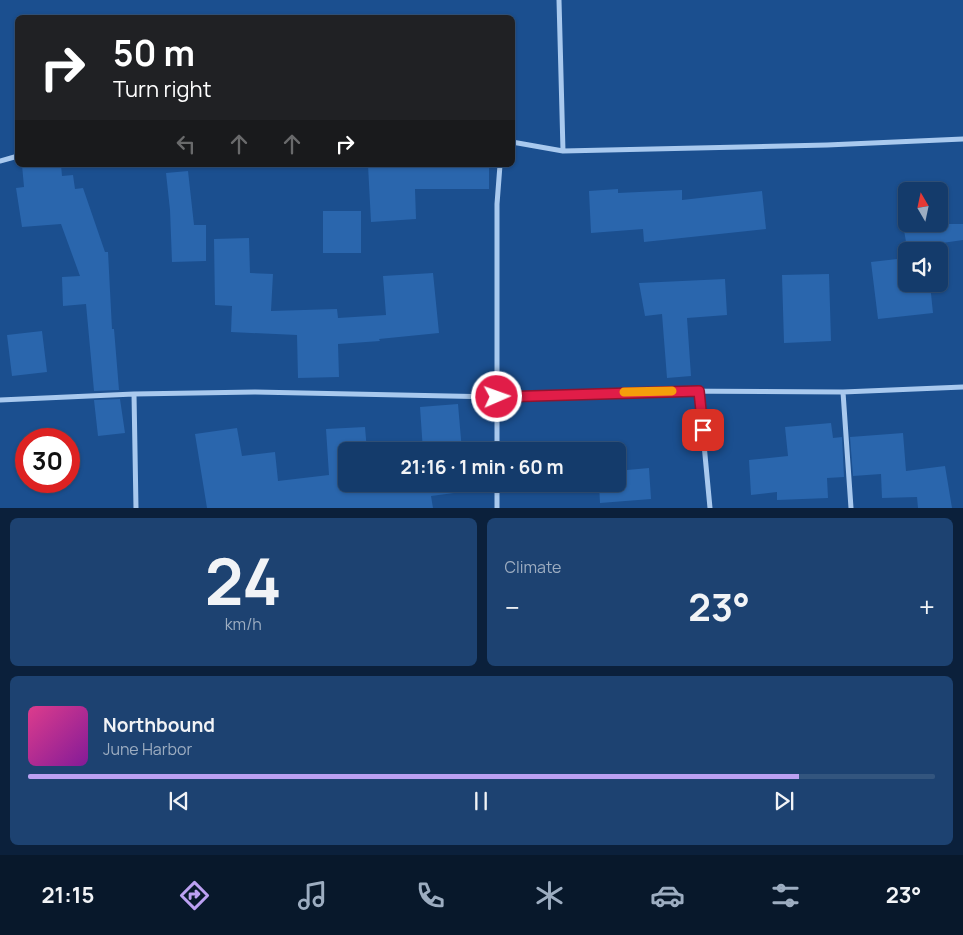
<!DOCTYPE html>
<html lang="en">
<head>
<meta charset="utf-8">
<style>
  body { margin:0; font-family:Manrope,sans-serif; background:#1d4271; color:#f1f3f6; height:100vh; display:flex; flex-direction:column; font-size:19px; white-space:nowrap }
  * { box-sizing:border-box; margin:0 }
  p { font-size:16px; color:#9dadc1 }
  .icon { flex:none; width:28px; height:28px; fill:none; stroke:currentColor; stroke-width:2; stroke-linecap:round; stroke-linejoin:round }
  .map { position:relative; height:508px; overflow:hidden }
  .drawer { display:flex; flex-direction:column; gap:10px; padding:10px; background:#0b203b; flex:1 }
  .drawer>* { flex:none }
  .hud { position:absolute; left:15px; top:15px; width:500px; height:152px; border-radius:8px; box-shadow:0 1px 4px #0004,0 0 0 1px #33557e; background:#202124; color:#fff; overflow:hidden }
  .needle { width:32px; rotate:351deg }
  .fabs { position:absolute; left:898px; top:182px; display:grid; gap:10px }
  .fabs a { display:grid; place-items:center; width:50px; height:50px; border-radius:8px; background:#143b6b; box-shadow:0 1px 4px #0004,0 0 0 1px #33557e; font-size:25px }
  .speed { position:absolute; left:15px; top:428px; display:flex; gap:10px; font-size:25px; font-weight:700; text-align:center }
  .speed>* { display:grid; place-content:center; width:65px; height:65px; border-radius:50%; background:#143b6b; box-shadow:0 1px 4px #0004,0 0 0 1px #33557e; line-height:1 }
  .speed .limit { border:8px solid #d22; background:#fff; color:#111 }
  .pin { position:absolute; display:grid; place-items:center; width:42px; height:42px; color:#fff; margin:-21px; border-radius:10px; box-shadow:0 2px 8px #0006 }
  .me { position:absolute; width:55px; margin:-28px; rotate:88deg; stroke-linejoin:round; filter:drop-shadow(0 0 4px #0008) }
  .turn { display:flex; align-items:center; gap:18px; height:105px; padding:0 15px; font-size:22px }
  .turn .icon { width:65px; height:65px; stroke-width:2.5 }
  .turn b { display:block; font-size:35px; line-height:42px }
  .lanes { display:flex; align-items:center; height:48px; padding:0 15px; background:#0003; justify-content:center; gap:25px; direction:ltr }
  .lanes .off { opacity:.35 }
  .big { font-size:38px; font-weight:700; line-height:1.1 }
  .drawer .tile { flex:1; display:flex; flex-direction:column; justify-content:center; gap:8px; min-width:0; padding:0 18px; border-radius:8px; background:#1d4271 }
  .drawer .dial { align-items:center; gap:0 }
  .dial b { font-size:65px; line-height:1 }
  .song { display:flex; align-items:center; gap:15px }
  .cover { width:60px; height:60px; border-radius:8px; background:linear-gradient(135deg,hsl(330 70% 55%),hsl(290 70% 35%)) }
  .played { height:5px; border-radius:2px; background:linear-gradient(90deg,#bca0f2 85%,#33557e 85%) }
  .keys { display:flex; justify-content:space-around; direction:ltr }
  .heat { display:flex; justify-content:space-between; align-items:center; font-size:28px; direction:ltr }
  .drawer .tiles { flex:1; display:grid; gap:10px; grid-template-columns:1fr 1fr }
  .tile:last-child { grid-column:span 2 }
  .trip { position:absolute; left:338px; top:442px; width:288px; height:50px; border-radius:8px; background:#143b6b; box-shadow:0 1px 4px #0004,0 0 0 1px #33557e; font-weight:700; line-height:50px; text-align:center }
  .tab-bar { display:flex; height:80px; justify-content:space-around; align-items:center; background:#08182b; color:#9dadc1 }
  .tab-bar .icon { width:35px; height:35px }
  .tab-bar .on { color:#bca0f2 }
  .tab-bar b { font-size:22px; color:#f1f3f6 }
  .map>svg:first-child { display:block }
  .building { fill:#2a66ad }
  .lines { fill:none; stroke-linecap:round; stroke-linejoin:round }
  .minor { stroke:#a9c9ee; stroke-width:5 }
  .route-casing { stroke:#92132f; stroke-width:12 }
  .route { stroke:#e11d48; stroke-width:9 }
  .slow { stroke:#f59e0b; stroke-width:9 }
</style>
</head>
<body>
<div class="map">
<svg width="963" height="508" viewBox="0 0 963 508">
  <rect width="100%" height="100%" fill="#1b4f8f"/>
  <!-- building -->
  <path class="building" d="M 22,165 L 61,165 L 62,176 L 73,175 L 75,189 L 83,188 L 105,252 L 108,252 L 112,329 L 114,329 L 119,390 L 94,391 L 86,304 L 63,306 L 62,277 L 80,276 L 61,224 L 22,227 L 16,188 L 24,187 Z
    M 368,165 L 489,165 L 489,189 L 415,189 L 416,219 L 371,222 Z
    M 188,171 L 194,225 L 206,225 L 206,261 L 172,262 L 170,210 L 166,173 Z
    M 618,189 L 618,193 L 682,190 L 682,200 L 762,191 L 766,229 L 644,242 L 643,229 L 591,233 L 589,191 Z
    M 323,211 L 361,211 L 361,253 L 323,253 Z
    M 903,224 L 963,224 L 963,240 L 907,248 Z
    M 249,238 L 250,273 L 273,274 L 271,311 L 337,309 L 338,318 L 386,315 L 383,276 L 433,273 L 439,333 L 379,339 L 380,341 L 338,344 L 339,377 L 298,378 L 297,335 L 231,332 L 232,306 L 215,305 L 214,239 Z
    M 906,258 L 906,284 L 930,284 L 933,313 L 878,319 L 871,262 Z
    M 829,274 L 831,341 L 784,343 L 782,275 Z
    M 725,279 L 727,315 L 687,318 L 691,376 L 667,378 L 662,314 L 645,316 L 639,283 Z
    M 42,331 L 47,372 L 12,376 L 7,335 Z
    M 120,399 L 125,433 L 98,436 L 94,400 Z
    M 458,404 L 462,451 L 471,449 L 472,451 L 423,451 L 420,407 Z
    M 831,423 L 833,438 L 842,437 L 844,477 L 827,478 L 828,498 L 777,500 L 777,492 L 751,495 L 749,460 L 788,456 L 785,427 Z
    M 365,427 L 367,451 L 346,451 L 346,484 L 476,484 L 477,490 L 431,496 L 433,508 L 207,508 L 195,434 L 237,428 L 242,456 L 275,452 L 278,481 L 329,475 L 326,429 Z
    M 903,433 L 906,471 L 945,466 L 952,508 L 918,508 L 917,497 L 882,498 L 881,474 L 853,476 L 850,437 Z
    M 649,468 L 651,499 L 600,503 L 599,484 L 616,484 L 616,471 Z"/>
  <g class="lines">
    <!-- minor -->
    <path class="minor" d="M 559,0 L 563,151
      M 512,142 L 563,151 L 827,145 L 963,139
      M 0,161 L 18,156
      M 699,391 L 710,508
      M 843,392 L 851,508
      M 134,394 L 136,508
      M 0,400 L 134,394 L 255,392 L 497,397 L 664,391 L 843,392 L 963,387
      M 497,451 L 497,204 L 500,165
      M 497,508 L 497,484"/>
  </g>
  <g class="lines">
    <defs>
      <path id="route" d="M 497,397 L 699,391 L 703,430"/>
    </defs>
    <!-- route casing -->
    <use href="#route" class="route-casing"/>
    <!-- route -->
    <use href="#route" class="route"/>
    <!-- slow -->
    <path class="slow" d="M 624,392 L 672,391"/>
  </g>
</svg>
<div class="fabs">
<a><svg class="needle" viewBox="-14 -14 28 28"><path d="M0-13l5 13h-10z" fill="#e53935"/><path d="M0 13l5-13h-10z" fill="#9dadc1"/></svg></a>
<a><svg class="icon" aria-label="sound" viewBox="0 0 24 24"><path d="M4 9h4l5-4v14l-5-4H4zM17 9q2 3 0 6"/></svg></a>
</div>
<div class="speed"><div class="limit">30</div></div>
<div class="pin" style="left:703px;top:430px;background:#d93025"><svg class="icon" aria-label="arrive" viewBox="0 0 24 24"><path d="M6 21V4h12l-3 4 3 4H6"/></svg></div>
<svg class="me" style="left:497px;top:397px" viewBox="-20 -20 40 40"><circle r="17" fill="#e11d48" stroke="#fff" stroke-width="3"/><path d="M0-11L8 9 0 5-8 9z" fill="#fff"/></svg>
<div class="trip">21:16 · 1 min · 60 m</div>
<div class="hud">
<div class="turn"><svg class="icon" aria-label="right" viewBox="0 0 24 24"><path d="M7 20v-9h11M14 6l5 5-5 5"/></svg><div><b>50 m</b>Turn right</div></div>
<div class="lanes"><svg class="icon off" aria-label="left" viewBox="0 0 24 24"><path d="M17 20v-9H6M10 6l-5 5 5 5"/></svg><svg class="icon off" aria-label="ahead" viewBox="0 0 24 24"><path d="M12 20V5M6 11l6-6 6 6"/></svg><svg class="icon off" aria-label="ahead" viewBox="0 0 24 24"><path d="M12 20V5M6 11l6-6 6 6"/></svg><svg class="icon" aria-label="right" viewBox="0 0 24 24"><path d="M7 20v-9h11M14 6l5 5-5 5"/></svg></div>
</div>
</div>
<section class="drawer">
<div class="tiles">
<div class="tile dial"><b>24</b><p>km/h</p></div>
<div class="tile"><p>Climate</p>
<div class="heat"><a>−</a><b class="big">23°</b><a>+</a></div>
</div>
<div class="tile">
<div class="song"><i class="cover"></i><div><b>Northbound</b><p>June Harbor</p></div></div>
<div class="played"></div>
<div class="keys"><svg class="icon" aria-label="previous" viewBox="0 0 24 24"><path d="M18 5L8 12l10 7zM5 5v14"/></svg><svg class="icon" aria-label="pause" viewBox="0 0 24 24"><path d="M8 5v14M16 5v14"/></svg><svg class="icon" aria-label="next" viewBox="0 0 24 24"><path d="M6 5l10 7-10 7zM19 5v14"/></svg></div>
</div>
</div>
</section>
<nav class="tab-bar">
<b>21:15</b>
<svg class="icon on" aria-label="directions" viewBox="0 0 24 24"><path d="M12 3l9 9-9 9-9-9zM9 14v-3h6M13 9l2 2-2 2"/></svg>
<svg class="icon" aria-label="music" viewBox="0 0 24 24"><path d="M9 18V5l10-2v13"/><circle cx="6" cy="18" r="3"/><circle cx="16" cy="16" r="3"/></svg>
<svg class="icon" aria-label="phone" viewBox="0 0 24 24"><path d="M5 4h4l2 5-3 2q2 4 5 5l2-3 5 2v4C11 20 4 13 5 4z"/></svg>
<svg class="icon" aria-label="climate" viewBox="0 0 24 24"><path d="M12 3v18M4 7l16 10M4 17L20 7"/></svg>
<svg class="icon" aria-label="car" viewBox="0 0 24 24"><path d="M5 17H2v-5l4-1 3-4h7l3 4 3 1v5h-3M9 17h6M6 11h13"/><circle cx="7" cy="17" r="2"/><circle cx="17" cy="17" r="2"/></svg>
<svg class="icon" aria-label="filters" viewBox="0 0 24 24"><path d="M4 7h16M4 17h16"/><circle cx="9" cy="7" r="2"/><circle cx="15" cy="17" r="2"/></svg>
<b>23°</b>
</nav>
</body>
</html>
